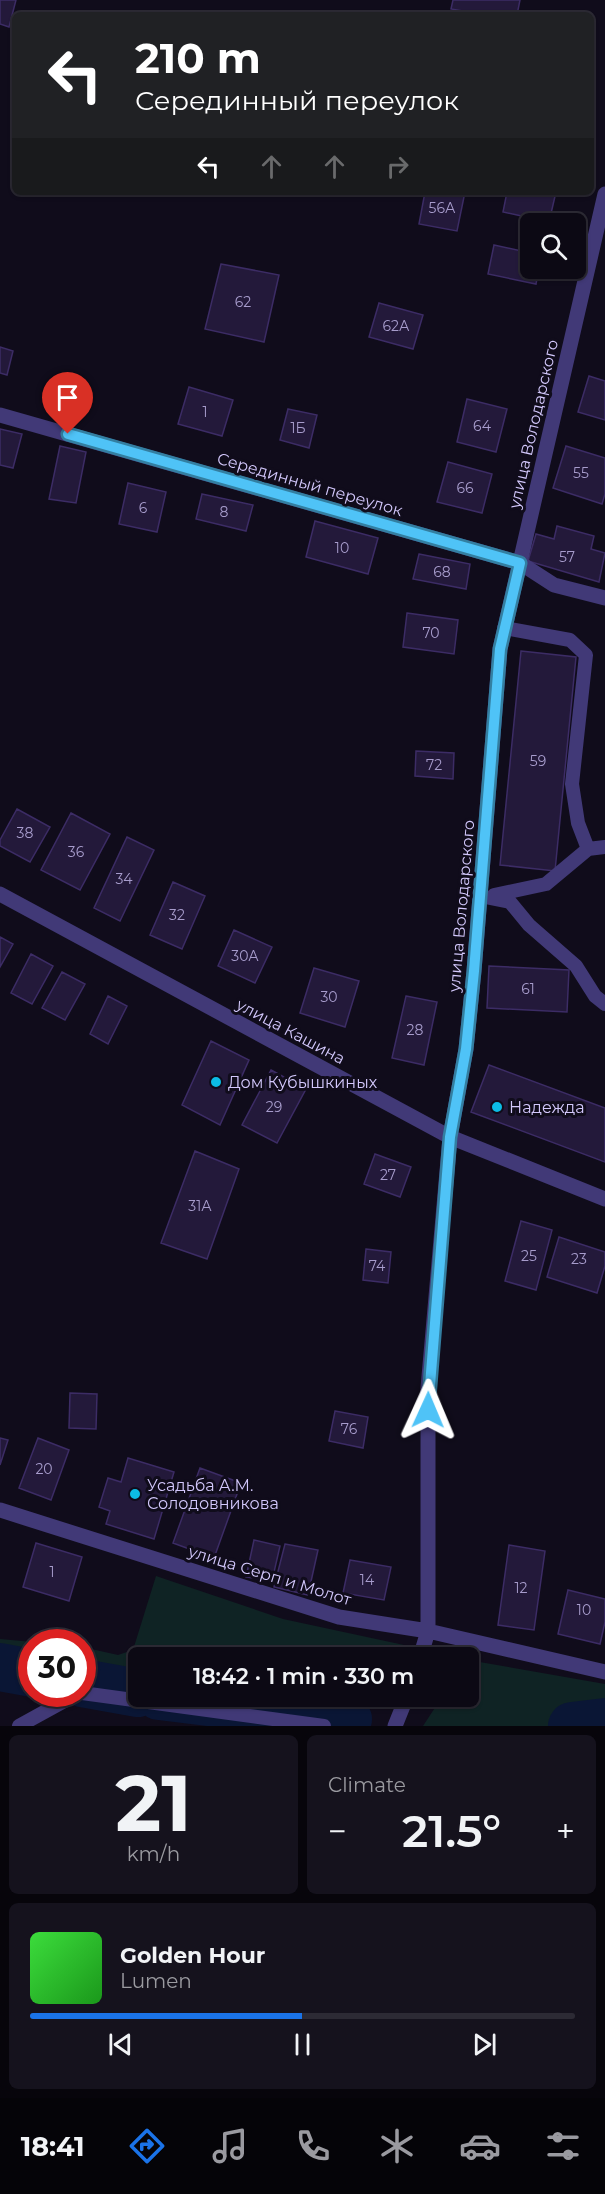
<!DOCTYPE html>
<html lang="en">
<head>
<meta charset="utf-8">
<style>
  body { margin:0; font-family:Montserrat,sans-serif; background:#15121d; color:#f1f3f6; height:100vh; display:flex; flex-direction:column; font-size:22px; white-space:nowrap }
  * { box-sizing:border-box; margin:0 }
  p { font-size:20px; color:#9a9aa0 }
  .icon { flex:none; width:33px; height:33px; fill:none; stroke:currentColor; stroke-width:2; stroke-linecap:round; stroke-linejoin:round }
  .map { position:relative; height:1726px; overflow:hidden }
  .details { display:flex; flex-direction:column; gap:9px; padding:9px; background:#07050b; flex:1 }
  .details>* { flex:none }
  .top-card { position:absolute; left:12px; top:12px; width:582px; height:183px; border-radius:9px; box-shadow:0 2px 4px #0004,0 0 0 2px #2c2a34; background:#202124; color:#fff; overflow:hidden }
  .controls { position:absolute; left:520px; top:213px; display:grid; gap:12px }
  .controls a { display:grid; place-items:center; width:66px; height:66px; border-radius:9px; background:#0c0914; box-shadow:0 2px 4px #0004,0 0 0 2px #2c2a34; font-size:30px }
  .speed { position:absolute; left:18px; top:1629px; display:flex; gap:12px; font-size:30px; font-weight:700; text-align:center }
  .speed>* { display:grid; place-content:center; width:78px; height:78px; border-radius:50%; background:#0c0914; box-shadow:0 2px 4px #0004,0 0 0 2px #2c2a34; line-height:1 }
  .speed .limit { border:9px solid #d22; background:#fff; color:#111 }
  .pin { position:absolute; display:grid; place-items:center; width:51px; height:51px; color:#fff; margin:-62px -26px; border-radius:50% 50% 50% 0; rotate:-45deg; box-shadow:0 0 6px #0007 }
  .pin .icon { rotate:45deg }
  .me { position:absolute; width:66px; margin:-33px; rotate:1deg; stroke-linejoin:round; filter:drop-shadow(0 0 4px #0008) }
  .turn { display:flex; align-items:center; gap:21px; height:126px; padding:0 24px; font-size:27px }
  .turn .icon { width:78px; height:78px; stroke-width:2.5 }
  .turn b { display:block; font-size:42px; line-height:51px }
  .lanes { display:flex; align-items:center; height:57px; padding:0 24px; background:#0003; justify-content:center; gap:30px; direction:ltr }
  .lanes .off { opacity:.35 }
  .big { font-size:45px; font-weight:600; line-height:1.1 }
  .details .card { flex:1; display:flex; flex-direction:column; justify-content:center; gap:9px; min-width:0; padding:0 21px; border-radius:9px; background:#15121d }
  .details .dial { align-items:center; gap:0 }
  .dial b { font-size:78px; line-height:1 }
  .song { display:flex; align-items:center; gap:18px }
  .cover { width:72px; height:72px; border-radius:9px; background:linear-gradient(135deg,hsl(120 70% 55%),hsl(120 70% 35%)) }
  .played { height:6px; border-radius:3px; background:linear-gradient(90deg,#1a73e8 50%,#2c2a34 50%) }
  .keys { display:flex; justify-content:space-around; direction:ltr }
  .heat { display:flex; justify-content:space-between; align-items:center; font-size:33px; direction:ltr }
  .details .tiles { flex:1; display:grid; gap:9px; grid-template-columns:1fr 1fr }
  .card:last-child { grid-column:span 2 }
  .trip { position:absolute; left:128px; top:1647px; width:351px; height:60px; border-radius:9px; background:#0c0914; box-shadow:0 2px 4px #0004,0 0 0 2px #2c2a34; font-weight:600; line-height:60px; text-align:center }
  .dock { display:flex; height:96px; justify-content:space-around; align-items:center; background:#050408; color:#9a9aa0 }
  .dock .icon { width:42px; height:42px }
  .dock .active { color:#1a73e8 }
  .dock b { font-size:27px; color:#f1f3f6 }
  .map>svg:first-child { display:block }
  .green { fill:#0f2324 }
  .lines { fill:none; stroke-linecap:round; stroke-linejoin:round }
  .river { stroke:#0a1635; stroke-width:48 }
  .building { fill:#23193a; stroke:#3c2c65; stroke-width:1.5 }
  .service { stroke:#413977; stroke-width:14 }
  .minor { stroke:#413977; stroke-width:15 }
  .route-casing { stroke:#337fa1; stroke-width:15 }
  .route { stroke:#4fc3f7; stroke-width:10 }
  .poi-dot { fill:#0cbce5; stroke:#100c1b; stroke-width:2 }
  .labels { text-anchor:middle; stroke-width:6; stroke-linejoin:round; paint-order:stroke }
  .number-label { font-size:14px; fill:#a79ccc }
  .street-label { font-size:16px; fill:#d3c8fc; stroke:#100c1b }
  .poi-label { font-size:16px; fill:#d3c8fc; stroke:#100c1b; text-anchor:start }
</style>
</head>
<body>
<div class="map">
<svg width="605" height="1726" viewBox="0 0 605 1726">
  <rect width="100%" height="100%" fill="#100c1b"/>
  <!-- green -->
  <path class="green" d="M 156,1576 L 283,1619 L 418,1648 L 412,1658 L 138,1658 L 138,1684 L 90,1671 L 83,1675 L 82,1647 L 118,1655 L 133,1650 Z
    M 0,1639 L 33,1642 L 31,1692 L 0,1688 Z
    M 468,1660 L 605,1684 L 605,1726 L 423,1726 L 442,1697 L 468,1696 Z
    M 217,1697 L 389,1697 L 388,1699 L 339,1710 L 298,1702 Z"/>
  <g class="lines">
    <!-- river -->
    <path class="river" d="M 0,1667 L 32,1673
      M 82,1683 L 138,1693
      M 159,1696 L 348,1719
      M 572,1726 L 605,1722"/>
  </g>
  <!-- building -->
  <path class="building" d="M 0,0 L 16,0 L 9,27 L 0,24 Z
    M 453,0 L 520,0 L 517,15 L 462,15 L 462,11 L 451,9 Z
    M 425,192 L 465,192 L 457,231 L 419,224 Z
    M 507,192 L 556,192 L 549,222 L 503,212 Z
    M 494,245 L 531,253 L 531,268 L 539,268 L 536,284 L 488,274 Z
    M 221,264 L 279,275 L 264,342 L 205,329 Z
    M 379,303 L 423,315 L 413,349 L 369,337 Z
    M 0,347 L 13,351 L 7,375 L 0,373 Z
    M 589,376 L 605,381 L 605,420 L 578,412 Z
    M 189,387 L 233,400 L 222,436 L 178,424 Z
    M 467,399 L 507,409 L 496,452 L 457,442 Z
    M 288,409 L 317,415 L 309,448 L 280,440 Z
    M 0,429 L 22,434 L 13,468 L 0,465 Z
    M 60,446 L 86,452 L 76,503 L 49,499 Z
    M 566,446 L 605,458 L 605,494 L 602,504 L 553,488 Z
    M 448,462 L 492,474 L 482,513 L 437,502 Z
    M 128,483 L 166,492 L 157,532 L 119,524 Z
    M 202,494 L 253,505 L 246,531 L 196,519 Z
    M 315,521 L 378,538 L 368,574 L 306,557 Z
    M 557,526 L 594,536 L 591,549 L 605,553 L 599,582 L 528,561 L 536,534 L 554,539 Z
    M 419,554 L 470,564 L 466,589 L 413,579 Z
    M 407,613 L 458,620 L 454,654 L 403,647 Z
    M 521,651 L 576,657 L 555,871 L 500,865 Z
    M 416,751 L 454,753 L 453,779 L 415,776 Z
    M 17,809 L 50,827 L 30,862 L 0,846 L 0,840 Z
    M 71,813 L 110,834 L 80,890 L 41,870 Z
    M 127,837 L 154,850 L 120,921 L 94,908 Z
    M 173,882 L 205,896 L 182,949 L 150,935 Z
    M 234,930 L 272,947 L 255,983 L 218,966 Z
    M 0,937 L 13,944 L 0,967 Z
    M 31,954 L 53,966 L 32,1004 L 11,993 Z
    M 489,966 L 569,970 L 567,1012 L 487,1008 Z
    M 314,968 L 359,981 L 345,1027 L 300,1013 Z
    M 62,972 L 85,984 L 65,1020 L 42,1008 Z
    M 108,996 L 127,1006 L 108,1044 L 90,1034 Z
    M 406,996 L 437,1002 L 424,1065 L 392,1058 Z
    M 211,1041 L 249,1060 L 220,1125 L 182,1105 Z
    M 489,1065 L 605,1108 L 605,1162 L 471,1112 Z
    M 271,1070 L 306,1089 L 277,1143 L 242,1125 Z
    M 195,1151 L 239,1169 L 207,1259 L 161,1243 Z
    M 375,1154 L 411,1167 L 400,1197 L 364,1184 Z
    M 521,1221 L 552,1230 L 536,1290 L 505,1281 Z
    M 559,1237 L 605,1252 L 605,1266 L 597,1293 L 547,1277 Z
    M 366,1249 L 391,1252 L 388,1283 L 363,1280 Z
    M 70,1393 L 97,1394 L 96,1429 L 69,1428 Z
    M 335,1411 L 368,1417 L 363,1448 L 329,1441 Z
    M 0,1438 L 8,1440 L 0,1465 Z
    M 38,1438 L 69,1450 L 51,1500 L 19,1488 Z
    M 128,1458 L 174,1472 L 154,1539 L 106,1524 L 110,1511 L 99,1507 L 108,1478 L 121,1482 Z
    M 200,1468 L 241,1483 L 214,1558 L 173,1543 Z
    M 254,1540 L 280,1546 L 272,1581 L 246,1577 Z
    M 36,1543 L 82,1557 L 69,1601 L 23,1587 Z
    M 285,1544 L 318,1550 L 308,1595 L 274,1587 Z
    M 509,1545 L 545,1551 L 534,1630 L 498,1625 Z
    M 350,1560 L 391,1567 L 384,1600 L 343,1593 Z
    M 568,1590 L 605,1599 L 605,1622 L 600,1644 L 558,1634 Z"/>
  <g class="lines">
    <!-- service -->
    <path class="service" d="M 504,628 L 570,640 L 586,655 L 572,784 L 578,823 L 588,849 L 605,847
      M 494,895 L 546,884 L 588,849
      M 480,896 L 510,902 L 529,925 L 576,966 L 595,996 L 605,1004
      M 82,1693 L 324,1726
      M 19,1726 L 77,1694"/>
    <!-- minor -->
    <path class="minor" d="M 0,415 L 520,563 L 554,585 L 605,598
      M 0,894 L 450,1137 L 605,1199
      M 0,1510 L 339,1617 L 428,1631 L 605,1672
      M 420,1658 L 428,1631 L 428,1388 L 450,1137 L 466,1049 L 474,971 L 500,649 L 605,194
      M 395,1726 L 407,1696"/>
  </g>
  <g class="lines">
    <defs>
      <path id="route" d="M 68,434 L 520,563 L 500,649 L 474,971 L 466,1049 L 450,1137 L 428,1410"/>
    </defs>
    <!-- route casing -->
    <use href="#route" class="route-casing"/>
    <!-- route -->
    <use href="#route" class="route"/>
  </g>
  <!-- markers -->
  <g class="poi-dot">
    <circle cx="216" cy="1082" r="6"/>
    <circle cx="497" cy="1107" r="6"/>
    <circle cx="135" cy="1494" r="6"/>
  </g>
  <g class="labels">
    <!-- number labels -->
    <g class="number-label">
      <text x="442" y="213">56А</text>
      <text x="243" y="307">62</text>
      <text x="396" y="331">62А</text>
      <text x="205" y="417">1</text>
      <text x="482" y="431">64</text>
      <text x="298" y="433">1Б</text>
      <text x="581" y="478">55</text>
      <text x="465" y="493">66</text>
      <text x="143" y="513">6</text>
      <text x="224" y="517">8</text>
      <text x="342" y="553">10</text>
      <text x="567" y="562">57</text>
      <text x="442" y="577">68</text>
      <text x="431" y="638">70</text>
      <text x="538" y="766">59</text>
      <text x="434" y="770">72</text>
      <text x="25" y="838">38</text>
      <text x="76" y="857">36</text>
      <text x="124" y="884">34</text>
      <text x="177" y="920">32</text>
      <text x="245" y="961">30А</text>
      <text x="528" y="994">61</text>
      <text x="329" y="1002">30</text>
      <text x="415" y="1035">28</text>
      <text x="274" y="1112">29</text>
      <text x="388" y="1180">27</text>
      <text x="200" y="1211">31А</text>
      <text x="529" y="1261">25</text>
      <text x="579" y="1264">23</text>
      <text x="377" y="1271">74</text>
      <text x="349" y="1434">76</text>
      <text x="44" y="1474">20</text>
      <text x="52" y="1577">1</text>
      <text x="367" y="1585">14</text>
      <text x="521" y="1593">12</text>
      <text x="584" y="1615">10</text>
    </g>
    <!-- street labels -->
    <g class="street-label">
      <text transform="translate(533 424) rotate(-77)" y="6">улица Володарского</text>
      <text transform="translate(310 484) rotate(16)" y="6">Серединный переулок</text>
      <text transform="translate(461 906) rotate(-85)" y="6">улица Володарского</text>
      <text transform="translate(291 1031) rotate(28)" y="6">улица Кашина</text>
      <text transform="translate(270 1575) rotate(17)" y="6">улица Серп и Молот</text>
    </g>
    <!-- poi labels -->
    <g class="poi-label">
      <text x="228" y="1088">Дом Кубышкиных</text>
      <text x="509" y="1113">Надежда</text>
      <text x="147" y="1491">Усадьба А.М.<tspan x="147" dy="18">Солодовникова</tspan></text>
    </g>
  </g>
</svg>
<div class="controls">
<a><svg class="icon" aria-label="search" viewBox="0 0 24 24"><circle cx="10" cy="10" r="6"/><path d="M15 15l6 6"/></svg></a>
</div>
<div class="speed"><div class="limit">30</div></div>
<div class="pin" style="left:68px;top:434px;background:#d93025"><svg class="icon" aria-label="arrive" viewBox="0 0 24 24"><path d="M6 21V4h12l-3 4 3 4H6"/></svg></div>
<svg class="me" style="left:428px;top:1410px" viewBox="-20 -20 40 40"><path d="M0-17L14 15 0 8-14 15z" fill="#4fc3f7" stroke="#fff" stroke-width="4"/></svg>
<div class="trip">18:42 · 1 min · 330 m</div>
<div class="top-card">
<div class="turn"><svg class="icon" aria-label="left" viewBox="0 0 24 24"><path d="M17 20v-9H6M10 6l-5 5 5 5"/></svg><div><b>210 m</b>Серединный переулок</div></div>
<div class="lanes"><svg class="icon" aria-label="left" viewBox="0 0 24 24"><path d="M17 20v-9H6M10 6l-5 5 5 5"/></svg><svg class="icon off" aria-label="ahead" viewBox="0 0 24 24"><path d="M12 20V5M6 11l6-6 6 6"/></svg><svg class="icon off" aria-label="ahead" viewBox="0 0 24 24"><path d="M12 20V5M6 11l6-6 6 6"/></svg><svg class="icon off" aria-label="right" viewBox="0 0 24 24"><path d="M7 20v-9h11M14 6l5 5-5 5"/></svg></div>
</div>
</div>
<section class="details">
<div class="tiles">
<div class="card dial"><b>21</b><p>km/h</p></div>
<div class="card"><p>Climate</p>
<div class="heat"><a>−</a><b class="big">21.5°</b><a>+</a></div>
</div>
<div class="card">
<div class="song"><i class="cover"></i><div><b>Golden Hour</b><p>Lumen</p></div></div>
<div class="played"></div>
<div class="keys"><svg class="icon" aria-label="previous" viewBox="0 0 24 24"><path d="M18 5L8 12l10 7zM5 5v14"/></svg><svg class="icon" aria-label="pause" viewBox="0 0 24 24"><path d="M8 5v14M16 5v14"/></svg><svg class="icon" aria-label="next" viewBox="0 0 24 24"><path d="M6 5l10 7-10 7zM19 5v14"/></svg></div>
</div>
</div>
</section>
<nav class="dock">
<b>18:41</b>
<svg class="icon active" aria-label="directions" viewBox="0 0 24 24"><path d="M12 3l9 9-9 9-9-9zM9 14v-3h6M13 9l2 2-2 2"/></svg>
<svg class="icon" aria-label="music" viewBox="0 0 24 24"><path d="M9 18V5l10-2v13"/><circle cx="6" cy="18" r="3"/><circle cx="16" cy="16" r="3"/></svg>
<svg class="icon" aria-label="phone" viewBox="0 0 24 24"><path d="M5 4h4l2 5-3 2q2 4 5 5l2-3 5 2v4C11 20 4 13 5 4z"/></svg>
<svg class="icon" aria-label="climate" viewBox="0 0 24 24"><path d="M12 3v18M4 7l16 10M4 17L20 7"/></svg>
<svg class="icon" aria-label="car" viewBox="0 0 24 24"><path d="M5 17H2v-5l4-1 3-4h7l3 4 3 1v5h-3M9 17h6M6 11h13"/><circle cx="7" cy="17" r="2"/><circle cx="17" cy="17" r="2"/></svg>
<svg class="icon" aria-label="filters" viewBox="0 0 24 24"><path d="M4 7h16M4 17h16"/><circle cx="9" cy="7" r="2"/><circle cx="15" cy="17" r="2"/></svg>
</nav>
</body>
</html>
